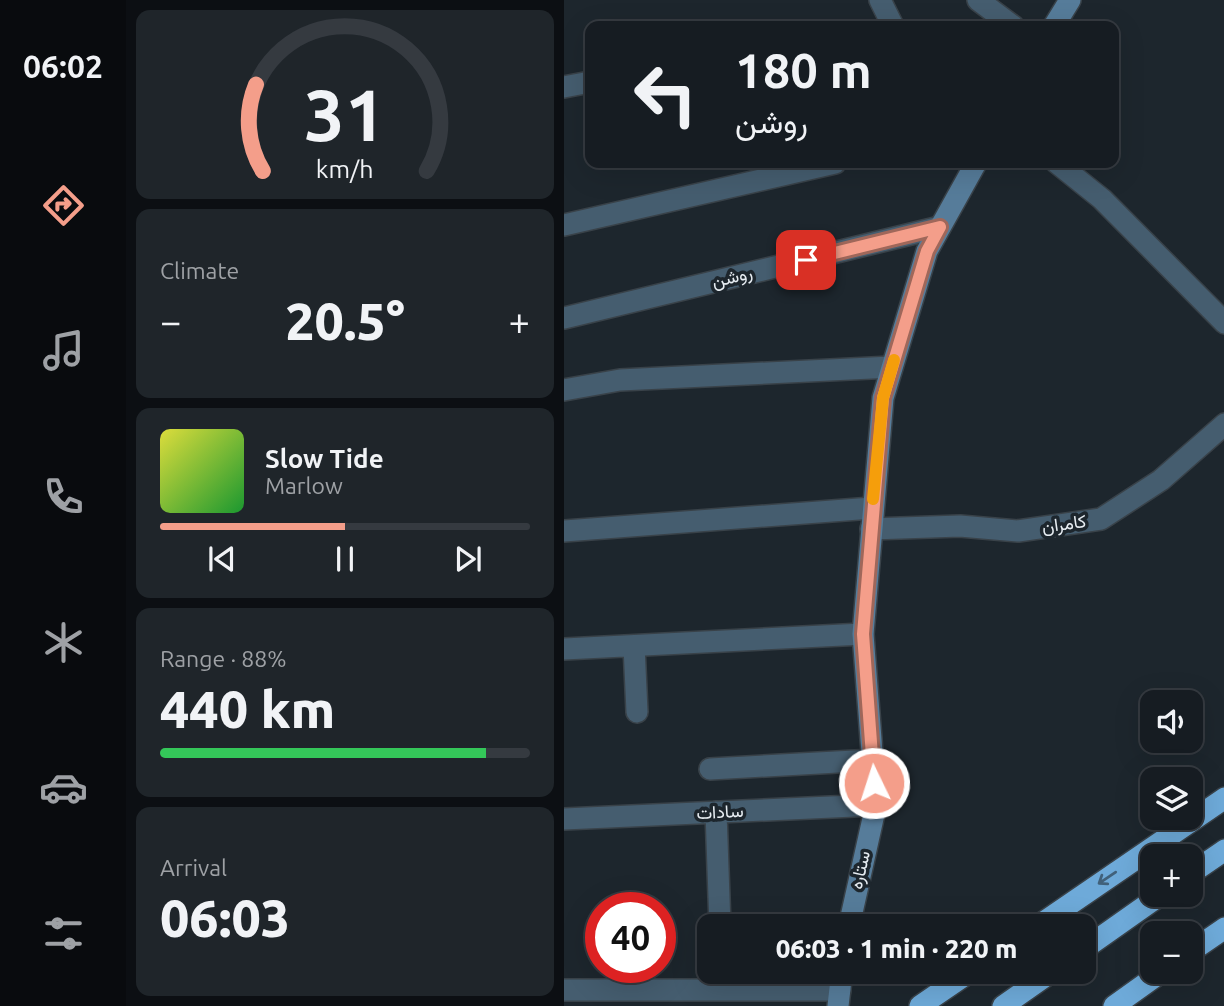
<!DOCTYPE html>
<html lang="en">
<head>
<meta charset="utf-8">
<style>
  body { margin:0; font-family:Ubuntu,Vazirmatn,sans-serif; background:#1f252a; color:#f1f3f6; height:100vh; display:flex; flex-direction:column; font-size:26px; white-space:nowrap }
  * { box-sizing:border-box; margin:0 }
  p { font-size:23px; color:#9ea1a5 }
  .icon { flex:none; width:38px; height:38px; fill:none; stroke:currentColor; stroke-width:2; stroke-linecap:round; stroke-linejoin:round }
  .map { position:relative; flex:1; overflow:hidden }
  .panel { display:flex; flex-direction:column; gap:10px; padding:10px; background:#0c0f13; width:438px }
  .panel>* { flex:none }
  .hud { position:absolute; left:21px; top:21px; width:534px; height:147px; border-radius:14px; box-shadow:0 7px 28px #0002,0 0 0 2px #353a40; background:#161c22; color:#f1f3f6; overflow:hidden }
  .buttons { position:absolute; left:576px; top:690px; display:grid; gap:14px }
  .buttons a { display:grid; place-items:center; width:63px; height:63px; border-radius:14px; background:#161c22; box-shadow:0 7px 28px #0002,0 0 0 2px #353a40; font-size:35px }
  .speed { position:absolute; left:21px; top:892px; display:flex; gap:14px; font-size:35px; font-weight:700; text-align:center }
  .speed>* { display:grid; place-content:center; width:91px; height:91px; border-radius:50%; background:#161c22; box-shadow:0 7px 28px #0002,0 0 0 2px #353a40; line-height:1 }
  .speed .limit { border:10px solid #d22; background:#fff; color:#111 }
  .pin { position:absolute; display:grid; place-items:center; width:60px; height:60px; color:#fff; margin:-30px; border-radius:14px; box-shadow:0 4px 10px #0006 }
  .me { position:absolute; width:77px; margin:-38px; rotate:356deg; stroke-linejoin:round; filter:drop-shadow(0 0 5px #0008) }
  .turn { display:flex; align-items:center; gap:24px; height:147px; padding:0 35px; font-size:32px }
  .turn .icon { width:91px; height:91px; stroke-width:2.5 }
  .turn b { display:block; font-size:49px; line-height:60px }
  .big { font-size:52px; font-weight:800; line-height:1.1 }
  .panel .card { flex:1; display:flex; flex-direction:column; justify-content:center; gap:10px; min-width:0; padding:0 24px; border-radius:14px; background:#1f252a }
  .panel .dial { align-items:center; gap:0 }
  .dial svg { height:182px; overflow:visible; fill:none; stroke:#353a40; stroke-width:7; stroke-linecap:round; text-anchor:middle }
  .dial text { fill:#f1f3f6; stroke:none }
  .song { display:flex; align-items:center; gap:21px }
  .cover { width:84px; height:84px; border-radius:10px; background:linear-gradient(135deg,hsl(60 70% 55%),hsl(130 70% 35%)) }
  .played { height:7px; border-radius:4px; background:linear-gradient(90deg,#f49e8a 50%,#353a40 50%) }
  .keys { display:flex; justify-content:space-around; direction:ltr }
  .heat { display:flex; justify-content:space-between; align-items:center; font-size:38px; direction:ltr }
  .charge { height:10px; border-radius:5px; background:linear-gradient(90deg,#34c759 88%,#353a40 0) }
  .trip { position:absolute; left:133px; top:914px; width:399px; height:70px; border-radius:14px; background:#161c22; box-shadow:0 7px 28px #0002,0 0 0 2px #353a40; font-weight:800; line-height:70px; text-align:center }
  main { display:flex; flex:1; min-height:0 }
  .dock { display:flex; flex-direction:column; width:126px; justify-content:space-around; align-items:center; background:#090b0e; color:#9ea1a5 }
  .dock .icon { width:49px; height:49px }
  .dock .selected { color:#f49e8a }
  .dock b { font-size:32px; color:#f1f3f6 }
  .map>svg:first-child { display:block }
  .lines { fill:none; stroke-linecap:round; stroke-linejoin:round }
  .street-casing { stroke:#394249; stroke-width:24 }
  .secondary-casing { stroke:#394249; stroke-width:24 }
  .highway-casing { stroke:#394249; stroke-width:24 }
  .street { stroke:#455d6f; stroke-width:21 }
  .secondary { stroke:#567c9a; stroke-width:21 }
  .highway { stroke:#6eaad9; stroke-width:21 }
  .oneway { stroke:#41617a }
  .route-casing { stroke:#9f675a; stroke-width:18 }
  .route { stroke:#f49e8a; stroke-width:12 }
  .slow { stroke:#f59e0b; stroke-width:12 }
  .labels { text-anchor:middle; stroke-width:7; stroke-linejoin:round; paint-order:stroke }
  .street-label { font-size:18px; fill:#e7edf2; stroke:#1d262d }
</style>
</head>
<body>
<main>
<nav class="dock">
<b>06:02</b>
<svg class="icon selected" aria-label="directions" viewBox="0 0 24 24"><path d="M12 3l9 9-9 9-9-9zM9 14v-3h6M13 9l2 2-2 2"/></svg>
<svg class="icon" aria-label="music" viewBox="0 0 24 24"><path d="M9 18V5l10-2v13"/><circle cx="6" cy="18" r="3"/><circle cx="16" cy="16" r="3"/></svg>
<svg class="icon" aria-label="phone" viewBox="0 0 24 24"><path d="M5 4h4l2 5-3 2q2 4 5 5l2-3 5 2v4C11 20 4 13 5 4z"/></svg>
<svg class="icon" aria-label="climate" viewBox="0 0 24 24"><path d="M12 3v18M4 7l16 10M4 17L20 7"/></svg>
<svg class="icon" aria-label="car" viewBox="0 0 24 24"><path d="M5 17H2v-5l4-1 3-4h7l3 4 3 1v5h-3M9 17h6M6 11h13"/><circle cx="7" cy="17" r="2"/><circle cx="17" cy="17" r="2"/></svg>
<svg class="icon" aria-label="filters" viewBox="0 0 24 24"><path d="M4 7h16M4 17h16"/><circle cx="9" cy="7" r="2"/><circle cx="15" cy="17" r="2"/></svg>
</nav>
<section class="panel">
<div class="card dial"><svg viewBox="0 0 100 80">
<path d="M14 69A42 42 0 1 1 86 69"/>
<path d="M14 69A42 42 0 0 1 11 31" stroke="#f49e8a"/>
<text x="50" y="56" font-size="32" font-weight="700">31</text>
<text x="50" y="72" font-size="11">km/h</text>
</svg></div>
<div class="card"><p>Climate</p>
<div class="heat"><a>−</a><b class="big">20.5°</b><a>+</a></div>
</div>
<div class="card">
<div class="song"><i class="cover"></i><div><b>Slow Tide</b><p>Marlow</p></div></div>
<div class="played"></div>
<div class="keys"><svg class="icon" aria-label="previous" viewBox="0 0 24 24"><path d="M18 5L8 12l10 7zM5 5v14"/></svg><svg class="icon" aria-label="pause" viewBox="0 0 24 24"><path d="M8 5v14M16 5v14"/></svg><svg class="icon" aria-label="next" viewBox="0 0 24 24"><path d="M6 5l10 7-10 7zM19 5v14"/></svg></div>
</div>
<div class="card"><p>Range · 88%</p><b class="big">440 km</b><div class="charge"></div></div>
<div class="card"><p>Arrival</p><b class="big">06:03</b></div>
</section>
<div class="map">
<svg width="661" height="1006" viewBox="0 0 661 1006">
  <rect width="100%" height="100%" fill="#1d262d"/>
  <g class="lines">
    <defs>
      <path id="street" d="M 316,0 L 329,26
        M 414,0 L 449,26
        M 0,87 L 26,82
        M 493,163 L 538,199 L 661,323
        M 0,225 L 271,163
        M 0,318 L 376,227
        M 0,390 L 56,380 L 328,367
        M 307,529 L 396,526 L 454,531 L 537,519 L 597,480 L 661,424
        M 0,531 L 308,508
        M 70,646 L 73,712
        M 0,649 L 299,634
        M 146,769 L 309,760
        M 152,812 L 156,926
        M 0,819 L 312,805
        M 0,990 L 276,990"/>
      <path id="secondary" d="M 490,26 L 506,0
        M 285,926 L 312,805 L 299,634 L 319,398 L 363,251 L 412,163
        M 274,1006 L 278,971"/>
      <path id="highway" d="M 626,874 L 661,850
        M 474,926 L 661,798
        M 520,949 L 598,894
        M 626,952 L 661,928
        M 356,1006 L 407,971
        M 439,1006 L 489,971
        M 550,1006 L 599,971"/>
    </defs>
    <!-- street casing -->
    <use href="#street" class="street-casing"/>
    <!-- secondary casing -->
    <use href="#secondary" class="secondary-casing"/>
    <!-- highway casing -->
    <use href="#highway" class="highway-casing"/>
    <!-- street -->
    <use href="#street" class="street"/>
    <!-- secondary -->
    <use href="#secondary" class="secondary"/>
    <!-- highway -->
    <use href="#highway" class="highway"/>
  </g>
  <!-- one-way arrows -->
  <defs><path id="oneway-shaft" d="M-6 0H5M1.5-3L5.5 0L1.5 3" fill="none" stroke-width="1.6" stroke-linecap="round" stroke-linejoin="round" transform="scale(1.75)"/></defs>
  <use class="oneway" href="#oneway-shaft" transform="translate(543 878) rotate(146)"/>
  <g class="lines">
    <defs>
      <path id="route" d="M 242,260 L 376,227 L 363,251 L 319,398 L 299,634 L 310,783"/>
    </defs>
    <!-- route casing -->
    <use href="#route" class="route-casing"/>
    <!-- route -->
    <use href="#route" class="route"/>
    <!-- slow -->
    <path class="slow" d="M 309,499 L 319,398 L 330,360"/>
  </g>
  <g class="labels">
    <!-- street labels -->
    <g class="street-label">
      <text transform="translate(168 277) rotate(-14)" y="6">روشن</text>
      <text transform="translate(500 524) rotate(-8)" y="6">کامران</text>
      <text transform="translate(156 812) rotate(-3)" y="6">سادات</text>
      <text transform="translate(296 870) rotate(-77)" y="6">ستاره</text>
    </g>
  </g>
</svg>
<div class="buttons">
<a><svg class="icon" aria-label="sound" viewBox="0 0 24 24"><path d="M4 9h4l5-4v14l-5-4H4zM17 9q2 3 0 6"/></svg></a>
<a><svg class="icon" aria-label="layers" viewBox="0 0 24 24"><path d="M12 4l9 5-9 5-9-5zM3 14l9 5 9-5"/></svg></a>
<a>+</a>
<a>−</a>
</div>
<div class="speed"><div class="limit">40</div></div>
<div class="pin" style="left:242px;top:260px;background:#d93025"><svg class="icon" aria-label="arrive" viewBox="0 0 24 24"><path d="M6 21V4h12l-3 4 3 4H6"/></svg></div>
<svg class="me" style="left:310px;top:783px" viewBox="-20 -20 40 40"><circle r="17" fill="#f49e8a" stroke="#fff" stroke-width="3"/><path d="M0-11L8 9 0 5-8 9z" fill="#fff"/></svg>
<div class="trip">06:03 · 1 min · 220 m</div>
<div class="hud">
<div class="turn"><svg class="icon" aria-label="left" viewBox="0 0 24 24"><path d="M17 20v-9H6M10 6l-5 5 5 5"/></svg><div><b>180 m</b>روشن</div></div>
</div>
</div>
</main>
</body>
</html>
